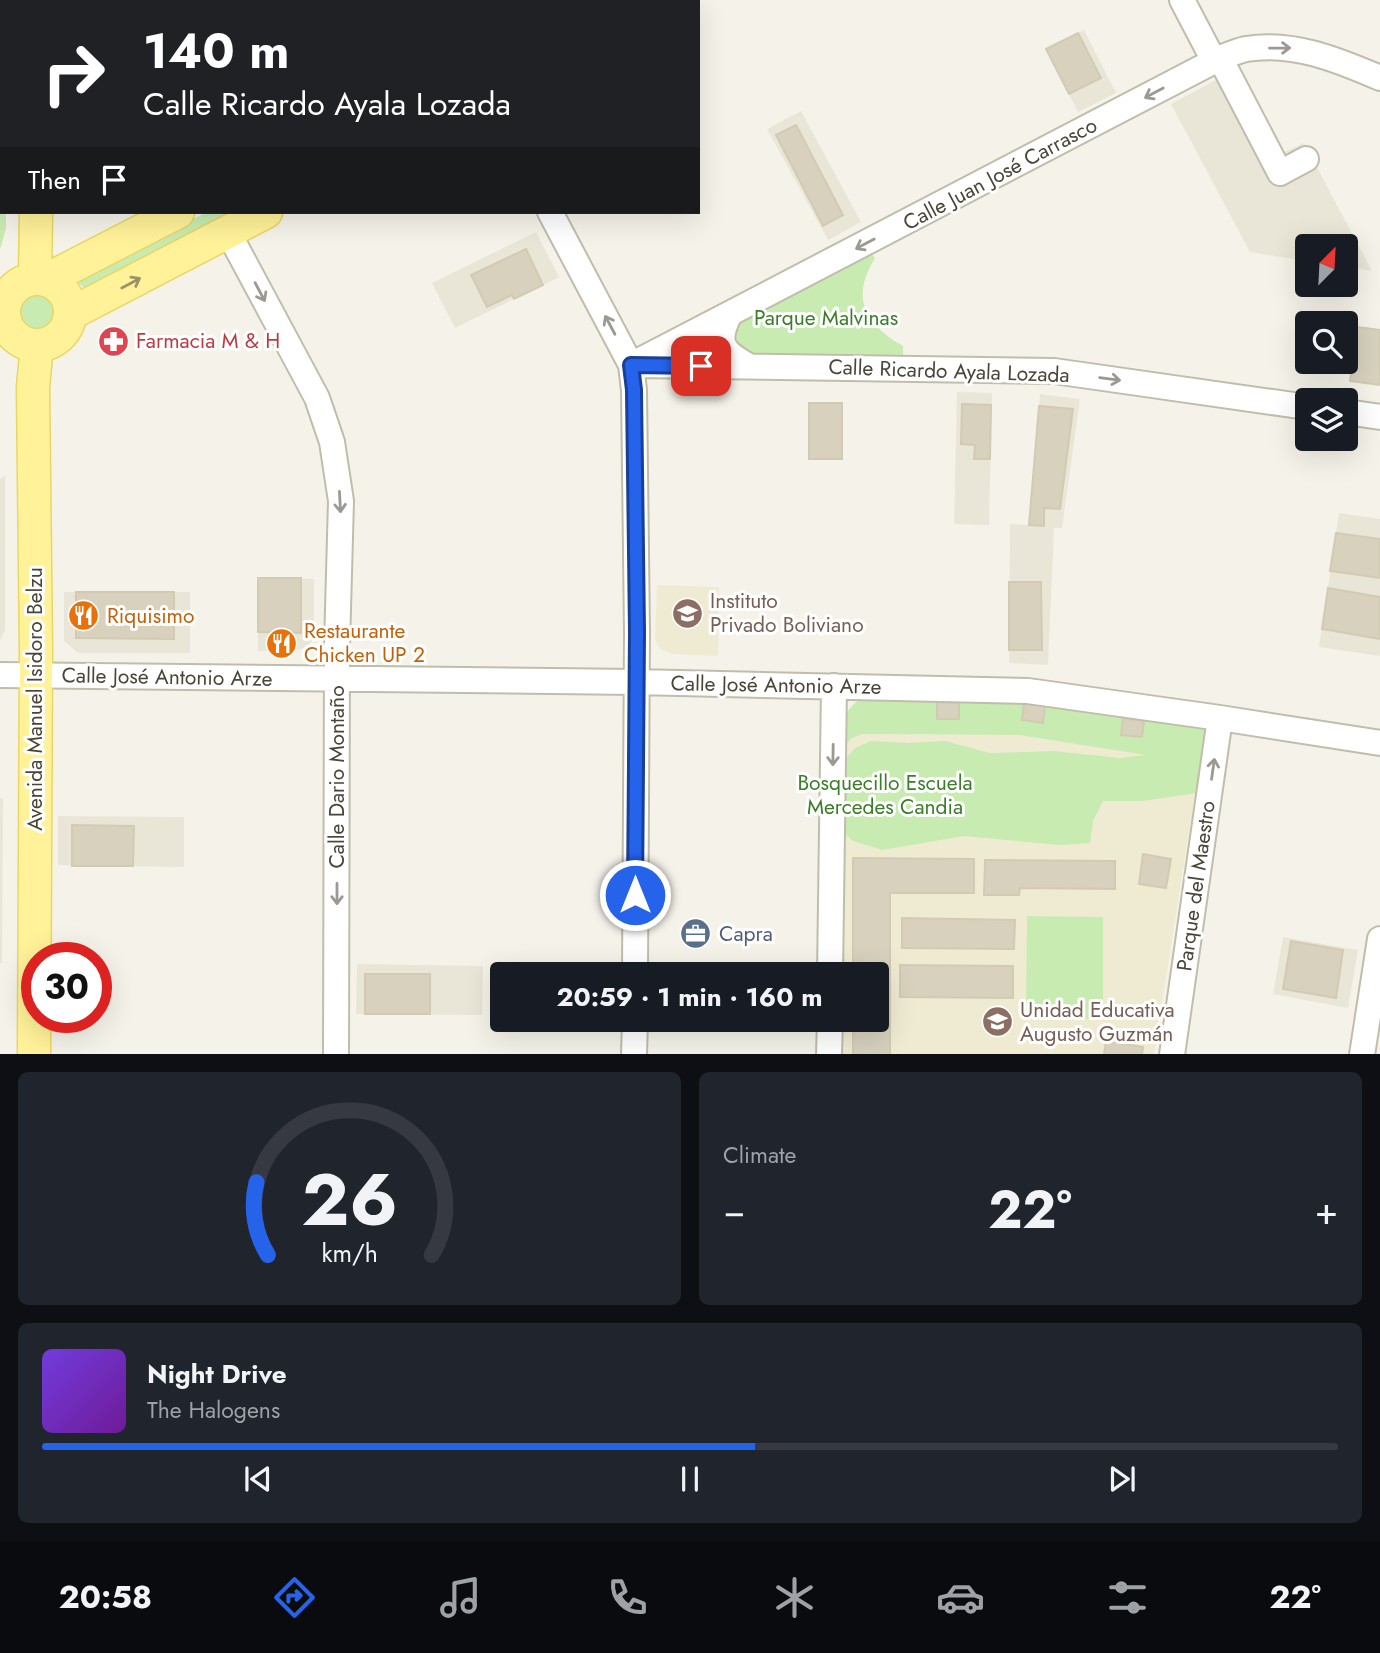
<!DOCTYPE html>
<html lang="en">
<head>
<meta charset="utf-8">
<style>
  body { margin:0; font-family:Jost,sans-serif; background:#20242c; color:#f1f3f6; height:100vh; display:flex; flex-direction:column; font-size:26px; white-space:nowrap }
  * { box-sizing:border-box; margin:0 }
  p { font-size:23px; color:#9ea1a6 }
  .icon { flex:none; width:38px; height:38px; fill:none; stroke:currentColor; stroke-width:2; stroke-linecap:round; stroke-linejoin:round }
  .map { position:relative; height:1054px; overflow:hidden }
  .sheet { display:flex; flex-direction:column; gap:18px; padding:18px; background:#0d0f14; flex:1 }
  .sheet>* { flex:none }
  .hud { position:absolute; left:0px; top:0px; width:700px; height:214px; box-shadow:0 7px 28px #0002; background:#202124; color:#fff; overflow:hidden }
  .needle { width:46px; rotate:24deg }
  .controls { position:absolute; left:1295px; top:234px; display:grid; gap:14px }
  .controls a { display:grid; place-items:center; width:63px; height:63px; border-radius:7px; background:#171b24; box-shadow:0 7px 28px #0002; font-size:35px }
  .speed { position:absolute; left:21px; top:942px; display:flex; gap:14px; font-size:35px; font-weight:700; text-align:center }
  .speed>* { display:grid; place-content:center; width:91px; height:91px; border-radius:50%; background:#171b24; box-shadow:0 7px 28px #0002; line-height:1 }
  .speed .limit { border:10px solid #d22; background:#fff; color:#111 }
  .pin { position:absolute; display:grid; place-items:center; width:60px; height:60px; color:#fff; margin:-30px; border-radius:14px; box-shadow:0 4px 10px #0006 }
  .me { position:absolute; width:77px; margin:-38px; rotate:0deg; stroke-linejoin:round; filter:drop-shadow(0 0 5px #0008) }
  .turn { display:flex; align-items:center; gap:24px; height:147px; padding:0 28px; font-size:32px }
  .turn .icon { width:91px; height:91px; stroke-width:2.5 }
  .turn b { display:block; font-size:49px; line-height:60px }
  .then { display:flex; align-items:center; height:66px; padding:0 28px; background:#0003; gap:14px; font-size:26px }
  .big { font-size:52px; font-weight:700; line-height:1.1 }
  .sheet .widget { flex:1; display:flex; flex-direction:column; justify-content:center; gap:10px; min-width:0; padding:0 24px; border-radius:10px; background:#20242c }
  .sheet .dial { align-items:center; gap:0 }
  .dial svg { height:182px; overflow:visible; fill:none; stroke:#363941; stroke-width:7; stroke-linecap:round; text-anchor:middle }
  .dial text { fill:#f1f3f6; stroke:none }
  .song { display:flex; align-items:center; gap:21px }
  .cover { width:84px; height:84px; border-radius:10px; background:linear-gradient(135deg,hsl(260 70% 55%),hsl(280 70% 35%)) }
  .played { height:7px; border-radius:4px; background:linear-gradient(90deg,#2563eb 55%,#363941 55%) }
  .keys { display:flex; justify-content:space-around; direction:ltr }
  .heat { display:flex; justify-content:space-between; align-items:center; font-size:38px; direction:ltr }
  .sheet .tiles { flex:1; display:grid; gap:18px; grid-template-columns:1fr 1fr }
  .widget:last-child { grid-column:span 2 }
  .trip { position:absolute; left:490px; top:962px; width:399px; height:70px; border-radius:7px; background:#171b24; box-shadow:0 7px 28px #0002; font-weight:700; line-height:70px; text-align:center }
  .tabs { display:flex; height:112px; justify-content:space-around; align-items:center; background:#090b0e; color:#9ea1a6 }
  .tabs .icon { width:49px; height:49px }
  .tabs .on { color:#2563eb }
  .tabs b { font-size:32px; color:#f1f3f6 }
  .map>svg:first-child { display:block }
  .residential { fill:#e9e6d7 }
  .education { fill:#efebd3 }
  .green { fill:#c8ebb1 }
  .building { fill:#d7d1be; stroke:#d2cbb1; stroke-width:2 }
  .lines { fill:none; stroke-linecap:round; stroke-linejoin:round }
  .minor-casing { stroke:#c1bdab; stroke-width:28 }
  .major-casing { stroke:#e9d664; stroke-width:35 }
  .minor { stroke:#fff; stroke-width:24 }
  .major { stroke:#fff299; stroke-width:32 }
  .oneway { stroke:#9b9991 }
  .oneway2 { stroke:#9b9363 }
  .route-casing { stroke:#184099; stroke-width:18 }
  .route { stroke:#2563eb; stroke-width:12 }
  .labels { text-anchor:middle; stroke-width:6; stroke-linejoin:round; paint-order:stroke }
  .street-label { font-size:21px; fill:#494537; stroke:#fff }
  .park-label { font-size:21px; fill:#3a7e27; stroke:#fff }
  .health-label { font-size:21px; fill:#be3a42; stroke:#fff; text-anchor:start }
  .education-label { font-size:21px; fill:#785e54; stroke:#fff; text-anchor:start }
  .food-label { font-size:21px; fill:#c56008; stroke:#fff; text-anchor:start }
  .service-label { font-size:21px; fill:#4e5e75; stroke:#fff; text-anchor:start }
</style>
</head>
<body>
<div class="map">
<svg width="1380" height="1055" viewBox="0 0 1380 1055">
  <rect width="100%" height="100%" fill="#f5f3e9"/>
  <!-- residential -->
  <path class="residential" d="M 1084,30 L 1116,93 L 1078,112 L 1046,49 Z
    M 1236,69 L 1280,154 L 1304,143 L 1372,271 L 1346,267 L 1346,247 L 1307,247 L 1307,261 L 1250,252 L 1171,104 Z
    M 801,111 L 861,222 L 828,240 L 767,129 Z
    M 536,232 L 559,277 L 455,328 L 432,283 Z
    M 957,392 L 992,393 L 989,525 L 954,524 Z
    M 1040,394 L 1080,399 L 1062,528 L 1054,528 L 1048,665 L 1009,663 L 1010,524 L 1029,525 Z
    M 5,476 L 5,630 L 0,640 L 0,479 Z
    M 1339,513 L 1380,519 L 1380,656 L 1319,647 Z
    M 258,578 L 314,579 L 314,638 L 308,646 L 295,651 L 258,651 Z
    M 64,592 L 190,592 L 190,653 L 78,653 L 64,641 Z
    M 0,798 L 3,798 L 2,963 L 0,963 Z
    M 58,816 L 184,817 L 184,867 L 58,865 Z
    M 1283,937 L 1358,950 L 1348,1008 L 1273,994 Z
    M 357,964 L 483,966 L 482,1015 L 356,1014 Z"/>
  <!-- education -->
  <path class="education" d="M 657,585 L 719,587 L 718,656 L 672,654 L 662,650 L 658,646 L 655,639 Z
    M 862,734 L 1019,735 L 1186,760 L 1198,775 L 1154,1054 L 840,1055 L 840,1020 L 877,1020 L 877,975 L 841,975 L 843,749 L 851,739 Z"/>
  <!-- green -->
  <path class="green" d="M 0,0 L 8,0 L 2,2 L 2,212 L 6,212 L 6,228 L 0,250 Z
    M 207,212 L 230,212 L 85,288 L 79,284 L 80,278 Z
    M 871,253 L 875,258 C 850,299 865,324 903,346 L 903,356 L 749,355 L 739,349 L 733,338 L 739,323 Z
    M19 310a18 18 0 1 1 36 0a18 18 0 1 1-36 0Z
    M 866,696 L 1010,697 L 1201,725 L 1208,734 L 1217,790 L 1143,801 L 1103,801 L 1093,821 L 1090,843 L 1060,845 L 964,836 L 882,850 L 853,841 L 825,817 L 828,779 L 855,748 L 871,741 L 908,743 L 945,741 L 990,753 L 1054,751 L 1120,758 L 1146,755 L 1019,735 L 862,734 L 851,739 L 843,749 C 841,724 841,709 866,696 Z
    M 1027,916 L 1103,917 L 1103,1019 L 1026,1018 Z"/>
  <!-- building -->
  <path class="building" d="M 1078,33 L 1101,78 L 1069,94 L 1046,49 Z
    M 796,125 L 843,215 L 823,226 L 776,135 Z
    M 526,249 L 543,285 L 514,299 L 512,295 L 487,307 L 471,275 Z
    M 1357,327 L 1380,330 L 1380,385 L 1350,381 Z
    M 809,403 L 842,403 L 842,459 L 809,459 Z
    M 962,404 L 991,405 L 990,459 L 974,459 L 975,445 L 961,444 Z
    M 1039,406 L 1073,409 L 1060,509 L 1044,508 L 1044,526 L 1029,525 Z
    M 1336,533 L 1380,539 L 1380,578 L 1330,571 Z
    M 258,578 L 301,578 L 301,633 L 258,632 Z
    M 1009,582 L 1041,582 L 1042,650 L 1009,650 Z
    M 1328,588 L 1380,597 L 1380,639 L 1322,629 Z
    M 76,592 L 174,592 L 174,639 L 76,638 Z
    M 937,702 L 959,703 L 959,719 L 937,719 Z
    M 1024,704 L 1045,706 L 1043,723 L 1022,720 Z
    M 1123,718 L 1144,721 L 1142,737 L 1121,735 Z
    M 72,825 L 134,826 L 133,866 L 72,866 Z
    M 1143,854 L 1171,859 L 1166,888 L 1139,884 Z
    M 853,858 L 974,859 L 974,893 L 890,893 L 890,1025 L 853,1024 L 853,1020 L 877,1020 L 877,975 L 853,975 Z
    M 985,860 L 1115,861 L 1115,889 L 1020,888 L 1019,895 L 984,895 Z
    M 902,918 L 1015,920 L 1014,949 L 902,948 Z
    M 1291,941 L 1343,950 L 1336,998 L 1283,989 Z
    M 900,965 L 1013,966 L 1013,998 L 900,997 Z
    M 365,974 L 430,974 L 430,1014 L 365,1014 Z
    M 853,1024 L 890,1025 L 890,1055 L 853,1055 Z
    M 1106,1041 L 1143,1047 L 1142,1055 L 1104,1055 Z"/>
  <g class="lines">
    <defs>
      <path id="minor" d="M 451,0 L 452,2
        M 1182,0 L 1214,61
        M 1220,58 L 1280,173 L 1306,159
        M 550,212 L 631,365 L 634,390 L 637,632 L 635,975
        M 228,232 L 317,398 L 332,442 L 341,501 L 337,646 L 336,1055
        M 729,316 C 715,344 724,352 749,366
        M 631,365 L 1220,58 C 1228,55 1237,51 1246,49 C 1293,41 1338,60 1380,78
        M 635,365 L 1054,371 L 1307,407
        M 1346,412 L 1380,417
        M 0,675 L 636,682 L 1028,691 L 1220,718 L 1380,743
        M 830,975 L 834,686
        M 634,1055 L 635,1020
        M 829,1055 L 830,1020
        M 1172,1055 L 1220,718
        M 1362,1055 L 1380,939"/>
      <path id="major" d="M 38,2 L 38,0
        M 575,2 L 579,0
        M 660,2 L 664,0
        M 35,279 L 36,212
        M4 312a33 33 0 1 1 66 0a33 33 0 1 1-66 0Z
        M 46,280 L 178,212
        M 70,314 L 266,212
        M 34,1055 L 36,653 L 33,387 L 37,345"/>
    </defs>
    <!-- minor casing -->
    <use href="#minor" class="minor-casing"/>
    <!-- major casing -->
    <use href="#major" class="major-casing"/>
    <!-- minor -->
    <use href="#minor" class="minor"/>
    <!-- major -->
    <use href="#major" class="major"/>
  </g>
  <!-- one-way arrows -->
  <defs><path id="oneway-shaft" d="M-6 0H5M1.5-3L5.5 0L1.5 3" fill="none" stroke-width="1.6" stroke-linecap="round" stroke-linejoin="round" transform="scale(1.75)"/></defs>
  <g class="oneway">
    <use href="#oneway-shaft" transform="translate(1280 48) rotate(-1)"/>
    <use href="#oneway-shaft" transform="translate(1154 93) rotate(152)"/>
    <use href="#oneway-shaft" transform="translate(865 244) rotate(152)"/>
    <use href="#oneway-shaft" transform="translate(260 292) rotate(62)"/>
    <use href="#oneway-shaft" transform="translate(610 325) rotate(-118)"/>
    <use href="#oneway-shaft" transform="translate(1110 379) rotate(8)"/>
    <use href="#oneway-shaft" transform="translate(340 502) rotate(87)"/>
    <use href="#oneway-shaft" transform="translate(833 755) rotate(91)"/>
    <use href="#oneway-shaft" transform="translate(1213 769) rotate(-82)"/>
    <use href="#oneway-shaft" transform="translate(337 894) rotate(90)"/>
  </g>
  <use class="oneway2" href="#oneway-shaft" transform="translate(131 283) rotate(-28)"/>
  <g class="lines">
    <defs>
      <path id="route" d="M 635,895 L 637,632 L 634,390 L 631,365 L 701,366"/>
    </defs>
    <!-- route casing -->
    <use href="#route" class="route-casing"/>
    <!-- route -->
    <use href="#route" class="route"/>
  </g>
  <!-- icons -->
  <defs>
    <symbol id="pharmacy-disc" viewBox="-11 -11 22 22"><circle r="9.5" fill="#e0444e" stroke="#fff"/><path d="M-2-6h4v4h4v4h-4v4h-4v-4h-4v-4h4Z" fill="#fff"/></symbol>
    <symbol id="school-disc" viewBox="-11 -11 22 22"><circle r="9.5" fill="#8d6e63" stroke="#fff"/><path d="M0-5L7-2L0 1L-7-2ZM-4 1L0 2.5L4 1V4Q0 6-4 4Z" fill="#fff"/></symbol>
    <symbol id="restaurant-disc" viewBox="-11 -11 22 22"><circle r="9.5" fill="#e8710a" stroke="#fff"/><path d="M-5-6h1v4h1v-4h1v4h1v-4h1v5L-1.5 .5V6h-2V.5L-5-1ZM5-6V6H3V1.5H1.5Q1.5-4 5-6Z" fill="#fff"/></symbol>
    <symbol id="office-disc" viewBox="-11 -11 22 22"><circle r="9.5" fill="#5c6f8a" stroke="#fff"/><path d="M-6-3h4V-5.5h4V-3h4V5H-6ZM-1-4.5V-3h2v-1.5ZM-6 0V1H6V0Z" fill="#fff"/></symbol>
  </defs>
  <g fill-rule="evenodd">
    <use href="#pharmacy-disc" x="96" y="324" width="35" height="35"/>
    <use href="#school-disc" x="670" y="596" width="35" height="35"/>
    <use href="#restaurant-disc" x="66" y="598" width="35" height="35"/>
    <use href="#restaurant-disc" x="264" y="626" width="35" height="35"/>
    <use href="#office-disc" x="678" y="916" width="35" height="35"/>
    <use href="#school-disc" x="980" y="1004" width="35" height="35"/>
  </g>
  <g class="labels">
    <!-- street labels -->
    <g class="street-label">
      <text transform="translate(1000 174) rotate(-28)" y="7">Calle Juan José Carrasco</text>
      <text transform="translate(949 371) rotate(2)" y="7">Calle Ricardo Ayala Lozada</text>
      <text transform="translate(167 677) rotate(1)" y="7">Calle José Antonio Arze</text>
      <text transform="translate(776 685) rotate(1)" y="7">Calle José Antonio Arze</text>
      <text transform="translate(35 699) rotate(-90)" y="7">Avenida Manuel Isidoro Belzu</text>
      <text transform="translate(337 777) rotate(-90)" y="7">Calle Dario Montaño</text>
      <text transform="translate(1196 886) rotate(-82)" y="7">Parque del Maestro</text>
    </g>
    <!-- park labels -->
    <g class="park-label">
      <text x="826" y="325">Parque Malvinas</text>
      <text x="885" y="790">Bosquecillo Escuela<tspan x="885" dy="24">Mercedes Candia</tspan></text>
    </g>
    <!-- health labels -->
    <g class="health-label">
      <text x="136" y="348">Farmacia M &amp; H</text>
    </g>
    <!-- education labels -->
    <g class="education-label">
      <text x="710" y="608">Instituto<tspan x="710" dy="24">Privado Boliviano</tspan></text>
      <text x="1020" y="1017">Unidad Educativa<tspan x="1020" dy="24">Augusto Guzmán</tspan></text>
    </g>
    <!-- food labels -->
    <g class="food-label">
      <text x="107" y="623">Riquisimo</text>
      <text x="304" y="638">Restaurante<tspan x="304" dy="24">Chicken UP 2</tspan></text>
    </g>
    <!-- service labels -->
    <g class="service-label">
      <text x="719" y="941">Capra</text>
    </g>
  </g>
</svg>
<div class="controls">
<a><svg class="needle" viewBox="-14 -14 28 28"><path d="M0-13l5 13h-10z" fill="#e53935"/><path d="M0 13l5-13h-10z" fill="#9ea1a6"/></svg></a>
<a><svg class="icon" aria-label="search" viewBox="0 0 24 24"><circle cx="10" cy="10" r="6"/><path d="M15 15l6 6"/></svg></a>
<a><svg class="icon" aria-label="layers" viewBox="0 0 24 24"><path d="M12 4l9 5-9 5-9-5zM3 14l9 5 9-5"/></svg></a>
</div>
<div class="speed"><div class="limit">30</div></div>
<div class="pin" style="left:701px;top:366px;background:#d93025"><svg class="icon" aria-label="arrive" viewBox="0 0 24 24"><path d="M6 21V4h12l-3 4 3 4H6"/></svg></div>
<svg class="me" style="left:635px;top:895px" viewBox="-20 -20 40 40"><circle r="17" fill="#2563eb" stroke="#fff" stroke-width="3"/><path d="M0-11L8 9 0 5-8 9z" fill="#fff"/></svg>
<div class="trip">20:59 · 1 min · 160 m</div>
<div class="hud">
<div class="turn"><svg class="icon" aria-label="right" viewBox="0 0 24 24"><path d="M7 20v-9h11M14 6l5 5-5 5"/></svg><div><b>140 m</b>Calle Ricardo Ayala Lozada</div></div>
<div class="then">Then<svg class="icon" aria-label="arrive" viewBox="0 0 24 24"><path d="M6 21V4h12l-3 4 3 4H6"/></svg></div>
</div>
</div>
<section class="sheet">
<div class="tiles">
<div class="widget dial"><svg viewBox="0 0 100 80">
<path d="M14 69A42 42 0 1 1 86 69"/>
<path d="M14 69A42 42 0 0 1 9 37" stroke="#2563eb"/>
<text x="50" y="56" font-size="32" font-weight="700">26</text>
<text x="50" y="72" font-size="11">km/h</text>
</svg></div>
<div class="widget"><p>Climate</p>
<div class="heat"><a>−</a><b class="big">22°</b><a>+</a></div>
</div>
<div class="widget">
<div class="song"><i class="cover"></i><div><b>Night Drive</b><p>The Halogens</p></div></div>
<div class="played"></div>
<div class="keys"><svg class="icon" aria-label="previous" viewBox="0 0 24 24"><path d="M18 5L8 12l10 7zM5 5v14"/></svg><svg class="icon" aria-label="pause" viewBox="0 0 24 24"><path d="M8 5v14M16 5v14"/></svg><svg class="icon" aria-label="next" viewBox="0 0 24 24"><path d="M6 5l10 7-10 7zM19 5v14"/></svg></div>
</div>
</div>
</section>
<nav class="tabs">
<b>20:58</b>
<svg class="icon on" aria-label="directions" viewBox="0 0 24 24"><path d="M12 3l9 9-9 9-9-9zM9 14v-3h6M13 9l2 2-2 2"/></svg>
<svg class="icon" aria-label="music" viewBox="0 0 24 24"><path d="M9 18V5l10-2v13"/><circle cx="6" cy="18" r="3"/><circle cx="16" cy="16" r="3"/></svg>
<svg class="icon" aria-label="phone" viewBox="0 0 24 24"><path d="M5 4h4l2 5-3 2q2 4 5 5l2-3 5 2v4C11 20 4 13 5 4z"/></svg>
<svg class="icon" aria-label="climate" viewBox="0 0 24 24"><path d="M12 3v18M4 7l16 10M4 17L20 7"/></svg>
<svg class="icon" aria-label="car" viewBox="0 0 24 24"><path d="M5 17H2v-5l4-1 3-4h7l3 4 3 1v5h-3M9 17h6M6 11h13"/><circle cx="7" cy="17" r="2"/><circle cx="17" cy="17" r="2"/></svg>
<svg class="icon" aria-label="filters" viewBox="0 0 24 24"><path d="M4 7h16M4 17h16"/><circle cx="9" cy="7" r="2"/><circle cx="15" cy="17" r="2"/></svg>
<b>22°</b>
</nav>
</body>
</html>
